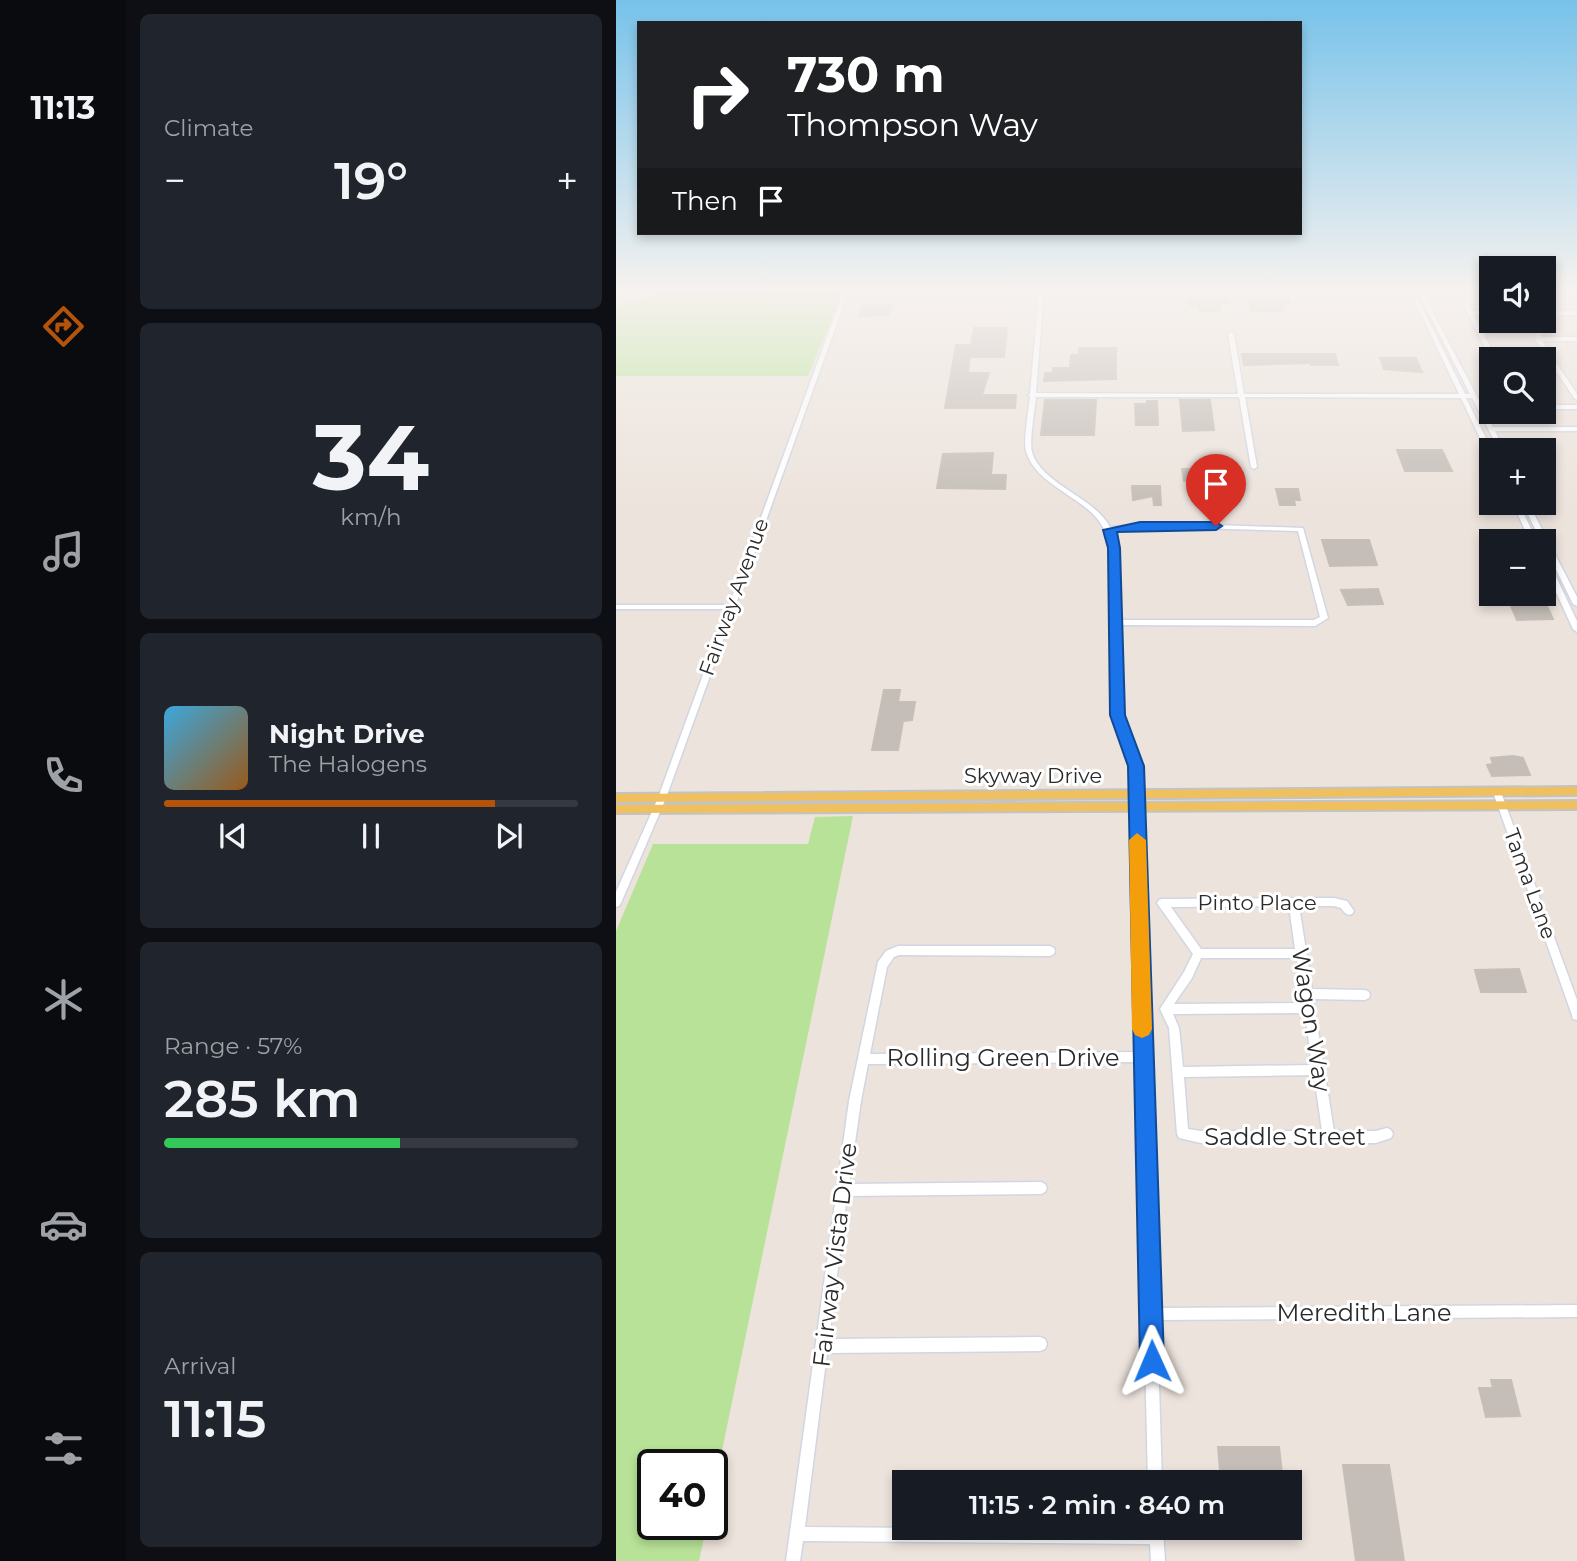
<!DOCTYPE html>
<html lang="en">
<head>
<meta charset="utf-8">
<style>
  body { margin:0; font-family:Montserrat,sans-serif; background:#20242c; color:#f1f3f6; height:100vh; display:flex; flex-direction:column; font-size:26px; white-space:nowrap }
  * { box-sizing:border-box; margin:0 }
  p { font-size:23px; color:#9ea1a6 }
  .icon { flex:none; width:38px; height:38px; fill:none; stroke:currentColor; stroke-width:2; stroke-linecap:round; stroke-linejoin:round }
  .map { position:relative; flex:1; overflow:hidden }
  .side { display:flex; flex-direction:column; gap:14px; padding:14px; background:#0d0f14; width:490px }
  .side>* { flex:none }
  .banner { position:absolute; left:21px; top:21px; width:665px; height:214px; border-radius:0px; box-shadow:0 4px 10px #0003; background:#202124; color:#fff; overflow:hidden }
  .controls { position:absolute; left:863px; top:256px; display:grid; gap:14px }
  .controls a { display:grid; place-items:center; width:77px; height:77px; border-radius:0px; background:#171b24; box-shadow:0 4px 10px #0003; font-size:35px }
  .speed { position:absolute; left:21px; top:1449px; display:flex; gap:14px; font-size:35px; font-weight:700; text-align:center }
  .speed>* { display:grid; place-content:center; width:91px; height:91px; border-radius:50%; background:#171b24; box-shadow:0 4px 10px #0003; line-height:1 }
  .speed .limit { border:4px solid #111; border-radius:10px; background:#fff; color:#111 }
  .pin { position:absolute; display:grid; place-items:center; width:60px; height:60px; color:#fff; margin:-72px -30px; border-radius:50% 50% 50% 0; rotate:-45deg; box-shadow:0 0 7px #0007 }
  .pin .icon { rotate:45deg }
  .me { position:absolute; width:77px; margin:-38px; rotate:359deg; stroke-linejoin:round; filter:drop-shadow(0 0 5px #0008) }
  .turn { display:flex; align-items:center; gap:24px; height:147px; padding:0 35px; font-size:32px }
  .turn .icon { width:91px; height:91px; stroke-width:2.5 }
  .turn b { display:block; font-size:49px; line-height:60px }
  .then { display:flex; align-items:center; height:66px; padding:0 35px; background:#0003; gap:14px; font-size:26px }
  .big { font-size:52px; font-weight:600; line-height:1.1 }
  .side .card { flex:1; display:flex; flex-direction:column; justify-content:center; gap:10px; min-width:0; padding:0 24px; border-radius:10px; background:#20242c }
  .side .dial { align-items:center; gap:0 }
  .dial b { font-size:91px; line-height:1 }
  .song { display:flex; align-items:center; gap:21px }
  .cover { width:84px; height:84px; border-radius:10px; background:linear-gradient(135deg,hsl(200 70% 55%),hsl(30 70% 35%)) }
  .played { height:7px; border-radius:4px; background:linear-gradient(90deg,#b45309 80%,#363941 80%) }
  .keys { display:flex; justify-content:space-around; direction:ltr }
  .heat { display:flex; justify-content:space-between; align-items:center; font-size:38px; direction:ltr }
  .charge { height:10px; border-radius:5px; background:linear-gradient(90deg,#34c759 57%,#363941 0) }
  .trip { position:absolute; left:276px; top:1470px; width:410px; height:70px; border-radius:0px; background:#171b24; box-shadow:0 4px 10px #0003; font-weight:600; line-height:70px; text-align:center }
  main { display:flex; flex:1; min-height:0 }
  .menu { display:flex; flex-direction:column; width:126px; justify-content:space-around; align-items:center; background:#090b0e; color:#9ea1a6 }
  .menu .icon { width:49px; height:49px }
  .menu .active { color:#b45309 }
  .menu b { font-size:32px; color:#f1f3f6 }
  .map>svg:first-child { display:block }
  .green { fill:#b8e298 }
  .building { fill:#c4bdb8; stroke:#c7bfb5; stroke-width:2 }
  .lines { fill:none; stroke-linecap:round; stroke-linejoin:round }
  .minor-casing { stroke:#d1d6e2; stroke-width:3 }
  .major-casing { stroke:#c3c3c3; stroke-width:4 }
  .minor { fill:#fff; fill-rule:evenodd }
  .major { fill:#efc05d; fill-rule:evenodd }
  .route { fill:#1a73e8; stroke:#114b97; stroke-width:2 }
  .slow { fill:#f59e0b }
  .labels { text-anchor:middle; stroke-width:6; stroke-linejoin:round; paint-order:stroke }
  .street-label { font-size:21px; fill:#2a2a2a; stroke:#fff }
  .near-street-label { font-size:24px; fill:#2a2a2a; stroke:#fff }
</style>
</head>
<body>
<main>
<nav class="menu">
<b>11:13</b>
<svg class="icon active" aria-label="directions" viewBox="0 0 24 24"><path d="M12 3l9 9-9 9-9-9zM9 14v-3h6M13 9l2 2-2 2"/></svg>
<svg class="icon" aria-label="music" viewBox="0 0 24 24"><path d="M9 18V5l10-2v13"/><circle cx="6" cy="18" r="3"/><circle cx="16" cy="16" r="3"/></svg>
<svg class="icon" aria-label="phone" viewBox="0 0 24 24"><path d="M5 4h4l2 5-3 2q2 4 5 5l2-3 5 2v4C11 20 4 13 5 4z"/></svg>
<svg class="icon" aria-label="climate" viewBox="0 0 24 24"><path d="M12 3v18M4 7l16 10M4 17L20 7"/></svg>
<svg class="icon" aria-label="car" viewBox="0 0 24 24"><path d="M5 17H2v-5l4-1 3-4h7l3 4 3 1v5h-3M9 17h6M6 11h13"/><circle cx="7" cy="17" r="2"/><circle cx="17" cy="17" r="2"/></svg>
<svg class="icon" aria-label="filters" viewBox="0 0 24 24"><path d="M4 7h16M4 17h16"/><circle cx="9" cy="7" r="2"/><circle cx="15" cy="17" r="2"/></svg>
</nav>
<section class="side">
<div class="card"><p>Climate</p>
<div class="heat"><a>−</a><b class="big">19°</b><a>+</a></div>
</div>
<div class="card dial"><b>34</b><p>km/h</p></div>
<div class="card">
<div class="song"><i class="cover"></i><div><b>Night Drive</b><p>The Halogens</p></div></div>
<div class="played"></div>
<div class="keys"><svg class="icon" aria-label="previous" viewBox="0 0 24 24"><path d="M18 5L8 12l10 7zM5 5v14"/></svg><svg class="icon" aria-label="pause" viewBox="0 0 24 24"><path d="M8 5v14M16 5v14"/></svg><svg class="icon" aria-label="next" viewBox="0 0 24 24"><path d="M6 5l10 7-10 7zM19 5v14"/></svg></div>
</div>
<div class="card"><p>Range · 57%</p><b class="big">285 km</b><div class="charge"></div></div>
<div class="card"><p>Arrival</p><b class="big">11:15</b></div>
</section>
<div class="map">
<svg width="961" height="1561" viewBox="0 0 961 1561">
  <rect width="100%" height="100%" fill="#ece3dc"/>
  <!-- green -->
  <path class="green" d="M 54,290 L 228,290 L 192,376 L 0,376 L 0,305 Z
    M 237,816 L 96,1499 L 96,1465 L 37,1465 L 37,1524 L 91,1524 L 83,1561 L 0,1561 L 0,931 L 37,844 L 192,844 L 199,817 Z"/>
  <!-- building -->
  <path class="building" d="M 631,297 L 672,297 L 674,304 L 666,304 L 668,311 L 635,311 Z
    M 572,298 L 611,298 L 612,304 L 604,304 L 605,311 L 583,311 L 582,305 L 573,305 Z
    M 247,305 L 276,305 L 272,315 L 243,316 Z
    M 358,328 L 391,328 L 388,357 L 354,357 L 352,373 L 373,373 L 366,395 L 400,395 L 399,408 L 329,408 L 340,345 L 355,345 Z
    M 463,348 L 500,348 L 500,379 L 428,381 L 429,373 L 437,373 L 437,368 L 454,368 L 455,355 L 463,355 Z
    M 626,354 L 719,354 L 722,365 L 695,365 L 695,363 L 628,365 Z
    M 764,358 L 800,358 L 806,372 L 768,369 Z
    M 429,400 L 480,400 L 478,435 L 425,435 Z
    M 564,400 L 594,400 L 598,430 L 567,431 Z
    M 531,401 L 541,401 L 542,425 L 520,425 L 519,404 L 531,404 Z
    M 781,450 L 826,450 L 836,471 L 789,471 Z
    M 377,453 L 375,475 L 390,475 L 389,489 L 321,488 L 327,454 Z
    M 566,469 L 592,469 L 594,481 L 568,481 Z
    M 516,486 L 544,486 L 545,505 L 538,505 L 537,496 L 517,500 Z
    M 660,489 L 682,489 L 684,500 L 678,500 L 679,505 L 664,505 Z
    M 706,540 L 753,540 L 761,565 L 714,566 Z
    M 762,589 L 767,604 L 732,605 L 725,590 Z
    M 895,606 L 931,606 L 937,619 L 901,620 Z
    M 268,690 L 284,690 L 282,702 L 299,702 L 296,720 L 287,721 L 282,750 L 256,750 Z
    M 897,756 L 907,758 L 914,775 L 876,776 L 871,765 L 877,764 L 875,758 Z
    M 903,969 L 910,992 L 865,992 L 859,970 Z
    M 875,1380 L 895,1380 L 904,1416 L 870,1417 L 863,1388 L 877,1388 Z
    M 602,1447 L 663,1447 L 667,1482 L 605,1482 Z
    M 727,1465 L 773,1465 L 788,1561 L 740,1561 Z"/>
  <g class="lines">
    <defs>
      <path id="minor" d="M 228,290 L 233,290 L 50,798 L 5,903 L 3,906 L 0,907 L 0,892 L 42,798 L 111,609 L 0,609 L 0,605 L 113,605 Z
        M 423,290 L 428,290 L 420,393 L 622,394 L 612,334 L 615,332 L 618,334 L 628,394 L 843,394 L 796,295 L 796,290 L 804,290 L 808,295 L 877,427 L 961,427 L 961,431 L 879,431 L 889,450 L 883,450 L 856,398 L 850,398 L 876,450 L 875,457 L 872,455 L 845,398 L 629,397 L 641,467 L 638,469 L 635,467 L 623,397 L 420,397 C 419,408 413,443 416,452 C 425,484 477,496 494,527 L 545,523 L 687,528 L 712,618 L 699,626 L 503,625 L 506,715 L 524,766 L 541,1308 L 961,1305 L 961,1317 L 541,1320 L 546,1482 L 532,1482 L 522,1062 L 252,1064 L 245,1101 L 233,1184 L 425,1182 L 429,1184 L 431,1188 L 429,1192 L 425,1194 L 231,1196 L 213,1339 L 424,1337 L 429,1339 L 431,1344 L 429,1349 L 424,1351 L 211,1353 L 189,1527 L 533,1530 L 533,1528 L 547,1528 L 549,1561 L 535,1561 L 534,1544 L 187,1541 L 184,1561 L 170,1561 L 233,1101 L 262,962 L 270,951 L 282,946 L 434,946 L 438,948 L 439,951 L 438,954 L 434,956 L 283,955 L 278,957 L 271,967 L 254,1054 L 522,1052 L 516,766 L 498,715 L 493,537 C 488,529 484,521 477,514 C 457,494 418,481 410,451 C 407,443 413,408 414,396 L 412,395 L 414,394 ZM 800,292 L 804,296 L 854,394 L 849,394 L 800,295 ZM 545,527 L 682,531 L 704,617 L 698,620 L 503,620 L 499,537 L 496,531 Z
        M 849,305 L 853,305 L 856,311 L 875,311 L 875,315 L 858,315 L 881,359 L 875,359 L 848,306 Z
        M 928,311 L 961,311 L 961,315 L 928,315 Z
        M 920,320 L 926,320 L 925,337 L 961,337 L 961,341 L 926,341 L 961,394 L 961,400 L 958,398 L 919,339 Z
        M 928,405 L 961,405 L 961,409 L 928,409 Z
        M 896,502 L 902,502 L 921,541 L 914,541 Z
        M 906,502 L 912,502 L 961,597 L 961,606 L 957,604 L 928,545 L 928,541 L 925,541 Z
        M 928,558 L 932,560 L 961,621 L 961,632 L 957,629 L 928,566 Z
        M 881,789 L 884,790 L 885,792 L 961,1000 L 961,1020 L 957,1019 L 956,1015 L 877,792 L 878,790 Z
        M 718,898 L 731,901 L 738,911 L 736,914 C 730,916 728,912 725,908 L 718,906 L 683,906 L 696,989 L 749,990 L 753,992 L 754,995 L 753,998 L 749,1000 L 697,999 L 718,1131 L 760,1131 L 771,1128 L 775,1130 L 777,1134 L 775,1138 L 760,1143 L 585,1143 L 563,1138 L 561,1134 L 553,1028 L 544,1009 L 568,972 L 577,954 L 543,906 L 541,903 L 543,900 L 546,899 ZM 673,906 L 679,949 L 585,949 L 555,907 ZM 585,958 L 681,958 L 687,1003 L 558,1004 L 576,978 ZM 689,1013 L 696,1065 L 567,1067 L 563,1028 L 557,1014 ZM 698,1075 L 706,1131 L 585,1131 L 572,1129 L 568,1077 Z"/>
      <path id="major" d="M 961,787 L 961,795 L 0,802 L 0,794 Z
        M 961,801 L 961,809 L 0,813 L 0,805 Z"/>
    </defs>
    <!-- minor casing -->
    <use href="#minor" class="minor-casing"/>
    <!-- major casing -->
    <use href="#major" class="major-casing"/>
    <!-- minor -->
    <use href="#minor" class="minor"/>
    <!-- major -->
    <use href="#major" class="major"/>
  </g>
  <!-- sky -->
  <linearGradient id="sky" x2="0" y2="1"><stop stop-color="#77c2ea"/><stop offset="0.57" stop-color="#f6f2ef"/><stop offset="1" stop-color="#f6f2ef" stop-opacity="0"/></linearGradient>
  <rect width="961" height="509" fill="url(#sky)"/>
  <!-- route -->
  <path class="route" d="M 524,522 L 600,522 L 606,526 L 600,530 L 501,532 L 504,548 L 509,715 L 528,766 L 548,1361 L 544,1369 L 536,1373 L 527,1369 L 524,1361 L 512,766 L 494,715 L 492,548 L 487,530 Z"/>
  <!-- slow -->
  <path class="slow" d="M 521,833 L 530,840 L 536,1029 L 533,1035 L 526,1038 L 519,1035 L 516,1029 L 513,840 Z"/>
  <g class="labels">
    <!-- street labels -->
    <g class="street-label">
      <text transform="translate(118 597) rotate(-70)" y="7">Fairway Avenue</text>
      <text x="417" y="783">Skyway Drive</text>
      <text transform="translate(914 884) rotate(70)" y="7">Tama Lane</text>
      <text x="641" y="910">Pinto Place</text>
    </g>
    <!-- near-street labels -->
    <g class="near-street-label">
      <text transform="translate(695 1020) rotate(81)" y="8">Wagon Way</text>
      <text x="387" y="1066">Rolling Green Drive</text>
      <text x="669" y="1145">Saddle Street</text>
      <text transform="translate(219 1255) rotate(-83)" y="8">Fairway Vista Drive</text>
      <text x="748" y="1321">Meredith Lane</text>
    </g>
  </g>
</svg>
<div class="controls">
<a><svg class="icon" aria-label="sound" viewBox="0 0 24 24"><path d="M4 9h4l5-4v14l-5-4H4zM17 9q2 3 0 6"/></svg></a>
<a><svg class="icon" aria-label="search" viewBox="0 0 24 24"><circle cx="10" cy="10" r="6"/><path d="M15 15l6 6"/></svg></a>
<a>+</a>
<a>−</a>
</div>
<div class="speed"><div class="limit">40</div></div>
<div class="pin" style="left:600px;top:526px;background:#d93025"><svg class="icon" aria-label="arrive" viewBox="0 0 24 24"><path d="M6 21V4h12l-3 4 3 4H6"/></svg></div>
<svg class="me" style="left:536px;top:1361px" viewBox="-20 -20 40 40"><path d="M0-17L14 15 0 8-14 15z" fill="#1a73e8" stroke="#fff" stroke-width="4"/></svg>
<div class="trip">11:15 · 2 min · 840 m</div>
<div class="banner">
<div class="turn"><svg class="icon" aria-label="right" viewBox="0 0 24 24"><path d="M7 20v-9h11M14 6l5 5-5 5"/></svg><div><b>730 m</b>Thompson Way</div></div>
<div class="then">Then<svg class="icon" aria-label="arrive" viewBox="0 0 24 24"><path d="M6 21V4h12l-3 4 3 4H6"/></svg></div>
</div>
</div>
</main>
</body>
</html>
